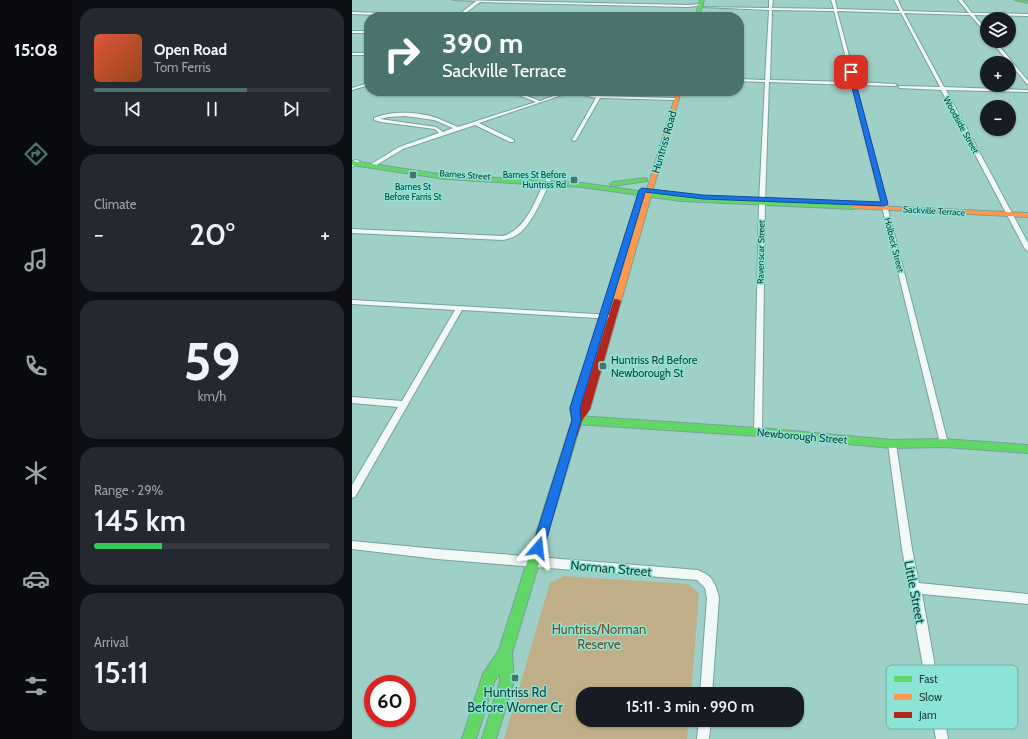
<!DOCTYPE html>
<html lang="en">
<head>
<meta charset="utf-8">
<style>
  body { margin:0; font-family:Cabin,sans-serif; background:#242831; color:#f1f3f6; height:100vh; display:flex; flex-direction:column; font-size:15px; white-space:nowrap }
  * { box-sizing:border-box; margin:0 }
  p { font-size:13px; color:#9ea1a6 }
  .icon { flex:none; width:22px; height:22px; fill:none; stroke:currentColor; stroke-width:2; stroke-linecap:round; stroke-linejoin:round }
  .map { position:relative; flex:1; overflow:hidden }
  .details { display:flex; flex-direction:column; gap:8px; padding:8px; background:#0d0f14; width:280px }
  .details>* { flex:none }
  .hud { position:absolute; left:12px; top:12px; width:380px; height:84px; border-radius:16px; box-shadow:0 1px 3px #0004; background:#4a736d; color:#fff; overflow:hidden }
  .tools { position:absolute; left:628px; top:12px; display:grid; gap:8px }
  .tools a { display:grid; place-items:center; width:36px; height:36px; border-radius:50%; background:#171b24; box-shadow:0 1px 3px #0004; font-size:20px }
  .speed { position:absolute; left:12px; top:675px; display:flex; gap:8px; font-size:20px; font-weight:700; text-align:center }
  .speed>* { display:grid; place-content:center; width:52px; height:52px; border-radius:50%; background:#171b24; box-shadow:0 1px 3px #0004; line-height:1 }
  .speed .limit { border:6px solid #d22; background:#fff; color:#111 }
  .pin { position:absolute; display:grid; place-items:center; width:34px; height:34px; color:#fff; margin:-17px; border-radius:8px; box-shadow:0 2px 6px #0006 }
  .me { position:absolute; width:44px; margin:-22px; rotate:17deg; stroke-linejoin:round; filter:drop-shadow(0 0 3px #0008) }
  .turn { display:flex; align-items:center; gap:14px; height:84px; padding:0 12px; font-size:18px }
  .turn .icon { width:52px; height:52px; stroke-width:2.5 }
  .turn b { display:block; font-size:28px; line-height:34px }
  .big { font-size:30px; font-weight:600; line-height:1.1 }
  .details .tile { flex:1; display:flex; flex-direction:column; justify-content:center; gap:6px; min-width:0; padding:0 14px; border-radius:16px; background:#242831 }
  .details .dial { align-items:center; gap:0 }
  .dial b { font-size:52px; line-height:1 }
  .song { display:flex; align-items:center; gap:12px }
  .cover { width:48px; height:48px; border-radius:6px; background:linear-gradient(135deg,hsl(10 70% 55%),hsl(20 70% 35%)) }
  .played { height:4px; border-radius:2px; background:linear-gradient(90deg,#4a736d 65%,#363941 65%) }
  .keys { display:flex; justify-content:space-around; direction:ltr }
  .heat { display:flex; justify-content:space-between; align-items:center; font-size:22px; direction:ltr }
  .charge { height:6px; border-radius:3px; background:linear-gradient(90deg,#34c759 29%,#363941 0) }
  .trip { position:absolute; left:224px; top:687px; width:228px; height:40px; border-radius:16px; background:#171b24; box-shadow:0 1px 3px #0004; font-weight:600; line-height:40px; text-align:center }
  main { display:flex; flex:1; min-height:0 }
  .tab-bar { display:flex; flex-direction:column; width:72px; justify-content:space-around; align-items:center; background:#090b0e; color:#9ea1a6 }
  .tab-bar .icon { width:28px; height:28px }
  .tab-bar .active { color:#4a736d }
  .tab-bar b { font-size:18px; color:#f1f3f6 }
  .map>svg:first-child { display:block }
  .green { fill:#bfae87 }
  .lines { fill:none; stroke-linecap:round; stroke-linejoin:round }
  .street-casing { stroke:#78a09a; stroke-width:2 }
  .fast-casing { stroke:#78a09a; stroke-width:2 }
  .slow-casing { stroke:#78a09a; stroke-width:2 }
  .jam-casing { stroke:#78a09a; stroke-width:2 }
  .street { fill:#f1f8f7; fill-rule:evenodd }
  .fast { fill:#63d668; fill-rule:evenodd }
  .slow { fill:#ff974d; fill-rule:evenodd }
  .jam { fill:#b3261e; fill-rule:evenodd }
  .route { fill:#1a73e8; stroke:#114b97 }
  .poi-dot { fill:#4a736d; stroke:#8be4d5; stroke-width:1.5 }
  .labels { text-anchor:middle; stroke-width:3; stroke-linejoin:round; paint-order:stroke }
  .far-street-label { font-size:9px; fill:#1c413c; stroke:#8be4d5 }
  .far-poi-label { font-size:9px; fill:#1c413c; stroke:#8be4d5; text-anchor:end }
  .street-label { font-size:11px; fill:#1c413c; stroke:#8be4d5 }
  .poi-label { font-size:11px; fill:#1c413c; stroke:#8be4d5; text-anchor:start }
  .near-street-label { font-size:13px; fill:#1c413c; stroke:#8be4d5 }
  .near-park-label { font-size:13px; fill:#754e29; stroke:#8be4d5 }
  .near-poi-label { font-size:13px; fill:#1c413c; stroke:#8be4d5 }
  .key { fill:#8be4d5; stroke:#6ab3a7; stroke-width:1 }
  .key-label { font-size:11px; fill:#1c413c }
</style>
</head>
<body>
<main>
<nav class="tab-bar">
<b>15:08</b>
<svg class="icon active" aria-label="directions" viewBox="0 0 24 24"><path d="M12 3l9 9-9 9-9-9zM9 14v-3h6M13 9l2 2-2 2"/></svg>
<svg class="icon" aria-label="music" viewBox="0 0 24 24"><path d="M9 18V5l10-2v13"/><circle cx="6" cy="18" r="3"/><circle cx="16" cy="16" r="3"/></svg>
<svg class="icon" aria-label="phone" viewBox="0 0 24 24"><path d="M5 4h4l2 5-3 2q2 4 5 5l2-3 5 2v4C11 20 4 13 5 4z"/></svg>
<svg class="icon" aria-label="climate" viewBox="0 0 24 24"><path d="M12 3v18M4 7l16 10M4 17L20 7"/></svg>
<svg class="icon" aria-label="car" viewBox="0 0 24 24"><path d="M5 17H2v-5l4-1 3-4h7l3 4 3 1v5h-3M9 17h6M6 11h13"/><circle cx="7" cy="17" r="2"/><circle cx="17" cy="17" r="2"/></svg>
<svg class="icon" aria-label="filters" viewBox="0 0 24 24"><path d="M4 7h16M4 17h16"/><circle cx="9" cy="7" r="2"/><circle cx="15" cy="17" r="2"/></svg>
</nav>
<section class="details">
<div class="tile">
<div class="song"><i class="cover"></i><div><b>Open Road</b><p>Tom Ferris</p></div></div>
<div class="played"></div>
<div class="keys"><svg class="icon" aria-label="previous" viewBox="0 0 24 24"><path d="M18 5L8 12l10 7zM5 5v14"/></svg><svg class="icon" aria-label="pause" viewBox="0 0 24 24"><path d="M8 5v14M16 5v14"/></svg><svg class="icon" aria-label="next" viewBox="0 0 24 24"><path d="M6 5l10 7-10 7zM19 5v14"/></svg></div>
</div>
<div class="tile"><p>Climate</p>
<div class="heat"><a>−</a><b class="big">20°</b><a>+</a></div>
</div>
<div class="tile dial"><b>59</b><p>km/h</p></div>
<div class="tile"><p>Range · 29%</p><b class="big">145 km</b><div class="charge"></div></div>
<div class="tile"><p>Arrival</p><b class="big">15:11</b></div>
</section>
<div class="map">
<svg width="676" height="739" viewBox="0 0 676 739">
  <rect width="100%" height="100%" fill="#9fd0c8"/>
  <!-- green -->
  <path class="green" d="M 236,91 L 316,91 L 315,96 L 249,94 Z
    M 212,576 L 336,584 L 347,593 L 339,694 L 231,694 L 231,720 L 337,720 L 335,739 L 152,739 L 198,583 Z"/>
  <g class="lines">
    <defs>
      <path id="street" d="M 101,0 L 336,5 L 349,4 L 351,5 L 336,7 L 128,2 L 111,15 L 144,17 L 104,17 L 124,1 Z
        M 417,0 L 421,0 L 420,8 L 482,9 L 479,0 L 483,0 L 485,9 L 548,11 L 542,0 L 546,0 L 551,11 L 617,13 L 606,0 L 610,0 L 620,13 L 676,14 L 676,16 L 622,15 L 635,31 L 635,34 L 618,15 L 552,13 L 592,87 L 676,90 L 676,92 L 594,90 L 676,243 L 676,251 L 673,249 L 589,90 L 548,88 L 546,87 L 548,86 L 588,87 L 549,13 L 485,11 L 504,82 L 543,84 L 545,85 L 543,86 L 504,85 L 596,443 L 595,445 L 589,445 L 588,443 L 500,85 L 417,82 L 413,203 L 410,432 L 409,434 L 403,434 L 402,432 L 407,203 L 413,82 L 387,81 L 387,79 L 413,80 L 417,10 L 350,7 L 417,8 ZM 420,10 L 482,11 L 500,82 L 418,80 Z
        M 0,12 L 59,14 L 61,15 L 59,16 L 0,14 Z
        M 0,31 L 17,31 L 17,33 L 0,33 Z
        M 639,41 L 643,41 L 676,81 L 676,85 Z
        M 0,53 L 17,53 L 17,55 L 0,55 Z
        M 17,83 L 17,85 L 0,90 L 0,88 Z
        M 156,91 L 162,91 L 188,101 L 215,91 L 224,91 L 247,96 L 324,98 L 326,99 L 324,100 L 248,98 L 224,140 L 222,141 L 220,140 L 244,98 L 219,92 L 127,123 L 162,140 L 162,142 L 158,142 L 123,125 L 51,149 L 21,167 L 16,166 L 47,147 L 87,133 L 83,129 L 29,122 L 22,120 L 22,118 C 40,110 67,112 85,118 C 92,121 99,124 106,127 L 184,102 ZM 53,116 L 82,120 L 101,128 L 91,132 L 84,127 L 28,119 L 36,117 Z
        M 3,160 L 8,161 L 0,167 L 0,162 Z
        M 196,178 L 199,180 C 191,196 179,228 163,236 C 160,238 155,239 151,240 L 0,233 L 0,229 L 151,236 C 174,230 184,199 193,180 Z
        M 0,300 L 261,315 L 265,317 L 261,319 L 110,310 L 3,497 L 0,498 L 0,485 L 46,407 L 0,403 L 0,397 L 50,401 L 103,310 L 0,304 Z
        M 540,441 L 543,442 L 544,444 L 560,549 L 567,583 L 676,594 L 676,604 L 570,594 L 596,739 L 584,739 L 550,549 L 536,444 L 537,442 Z
        M 0,541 L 85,549 L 346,570 L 354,574 L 359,578 L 364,587 L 367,598 L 360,694 L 348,694 L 355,598 L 353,588 L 345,580 L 85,559 L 0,549 Z
        M 347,720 L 359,720 L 357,739 L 345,739 Z"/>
      <path id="fast" d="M 348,0 L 352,0 L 347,17 L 343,17 Z
        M 663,0 L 676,1 L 676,3 Z
        M 0,161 L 93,175 L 230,183 L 329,197 L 501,205 L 504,207 L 501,209 L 329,201 L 230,187 L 93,179 L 0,165 Z
        M 293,178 L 295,179 L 295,181 L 261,186 L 258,184 L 261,182 Z
        M 225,416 L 406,428 L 540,440 L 592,439 L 676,445 L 676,453 L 592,447 L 540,448 L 406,436 L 225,424 L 222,423 L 220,420 L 222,417 Z
        M 221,429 L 225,430 L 226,433 L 160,653 L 162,681 L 144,739 L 130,739 L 148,681 L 148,673 L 142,682 L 124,739 L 110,739 L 131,674 L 147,650 L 216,433 L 217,430 Z"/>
      <path id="slow" d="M 325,91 L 329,91 L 269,301 L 265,303 L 262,303 L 261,301 Z
        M 501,205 L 676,213 L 676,217 L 499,208 L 499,206 Z"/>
      <path id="jam" d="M 262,299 L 265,299 L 269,301 L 238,409 L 230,421 L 225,436 L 217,436 L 216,433 L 220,420 L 218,408 L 246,322 L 250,319 L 254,322 L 228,409 Z"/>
    </defs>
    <!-- street casing -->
    <use href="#street" class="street-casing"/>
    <!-- fast casing -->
    <use href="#fast" class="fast-casing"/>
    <!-- slow casing -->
    <use href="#slow" class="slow-casing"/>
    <!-- jam casing -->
    <use href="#jam" class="jam-casing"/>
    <!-- street -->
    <use href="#street" class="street"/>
    <!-- fast -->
    <use href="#fast" class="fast"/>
    <!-- slow -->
    <use href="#slow" class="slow"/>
    <!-- jam -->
    <use href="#jam" class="jam"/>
  </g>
  <!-- route -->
  <path class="route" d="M 499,70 L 501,72 L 536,204 L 533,206 L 351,199 L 293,192 L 228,408 L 229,420 L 192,548 L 190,551 L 186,553 L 182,551 L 180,548 L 220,420 L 218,408 L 287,190 L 290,188 L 351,195 L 529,202 L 496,72 Z"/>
  <!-- markers -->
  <g class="poi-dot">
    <rect x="57" y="171" width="8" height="8" rx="2"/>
    <rect x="218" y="176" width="8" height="8" rx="2"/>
    <rect x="247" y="362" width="8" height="8" rx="2"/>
    <rect x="159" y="674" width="8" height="8" rx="2"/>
  </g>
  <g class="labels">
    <!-- far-street labels -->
    <g class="far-street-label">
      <text transform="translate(609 125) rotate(61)" y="3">Woodside Street</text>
      <text transform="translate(113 175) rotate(4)" y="3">Barnes Street</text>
      <text transform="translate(582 211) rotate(3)" y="3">Sackville Terrace</text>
      <text transform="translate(542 245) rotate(76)" y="3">Holbeck Street</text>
      <text transform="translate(409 252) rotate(-89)" y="3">Ravenscar Street</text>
    </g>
    <!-- far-poi labels -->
    <g class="far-poi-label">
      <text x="214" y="178">Barnes St Before<tspan x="214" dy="10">Huntriss Rd</tspan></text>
      <text x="61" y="190" text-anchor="middle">Barnes St<tspan x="61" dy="10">Before Farris St</tspan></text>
    </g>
    <!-- street labels -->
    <g class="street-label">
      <text transform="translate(312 142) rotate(-74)" y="4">Huntriss Road</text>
      <text transform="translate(450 436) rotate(5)" y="4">Newborough Street</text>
    </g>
    <!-- poi labels -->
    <g class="poi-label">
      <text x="259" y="364">Huntriss Rd Before<tspan x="259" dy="13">Newborough St</tspan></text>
    </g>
    <!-- near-street labels -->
    <g class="near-street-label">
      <text transform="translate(259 568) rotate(5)" y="5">Norman Street</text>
      <text transform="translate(563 592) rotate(79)" y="5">Little Street</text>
    </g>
    <!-- near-park labels -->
    <g class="near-park-label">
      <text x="247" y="634">Huntriss/Norman<tspan x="247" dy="15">Reserve</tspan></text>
    </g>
    <!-- near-poi labels -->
    <g class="near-poi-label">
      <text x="163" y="697">Huntriss Rd<tspan x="163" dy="15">Before Worner Cr</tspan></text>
    </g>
  </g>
  <!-- legend -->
  <rect x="534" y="665" width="132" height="64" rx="6" class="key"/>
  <rect x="542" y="676" width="18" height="6" fill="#63d668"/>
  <rect x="542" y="694" width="18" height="6" fill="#ff974d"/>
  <rect x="542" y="712" width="18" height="6" fill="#b3261e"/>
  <g class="key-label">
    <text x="567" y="683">Fast</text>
    <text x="567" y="701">Slow</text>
    <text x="567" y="719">Jam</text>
  </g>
</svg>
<div class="tools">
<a><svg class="icon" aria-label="layers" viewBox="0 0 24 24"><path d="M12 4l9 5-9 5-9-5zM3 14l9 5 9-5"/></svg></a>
<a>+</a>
<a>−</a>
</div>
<div class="speed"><div class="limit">60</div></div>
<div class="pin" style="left:499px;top:72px;background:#d93025"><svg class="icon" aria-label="arrive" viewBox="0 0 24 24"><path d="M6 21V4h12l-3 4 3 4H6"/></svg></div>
<svg class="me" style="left:186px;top:548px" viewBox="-20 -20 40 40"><path d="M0-17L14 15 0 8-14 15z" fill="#1a73e8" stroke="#fff" stroke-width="4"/></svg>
<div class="trip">15:11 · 3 min · 990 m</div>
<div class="hud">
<div class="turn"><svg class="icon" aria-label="right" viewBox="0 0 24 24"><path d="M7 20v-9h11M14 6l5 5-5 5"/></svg><div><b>390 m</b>Sackville Terrace</div></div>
</div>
</div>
</main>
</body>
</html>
